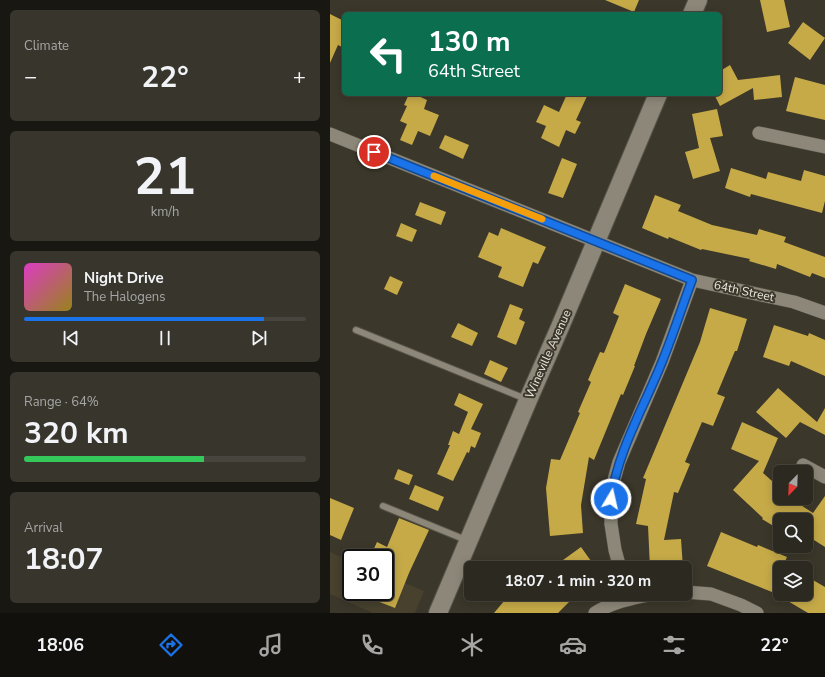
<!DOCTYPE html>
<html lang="en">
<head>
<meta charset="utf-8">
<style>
  body { margin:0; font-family:"Nunito Sans",sans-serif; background:#38352d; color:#f1f3f6; height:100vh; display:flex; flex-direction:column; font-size:15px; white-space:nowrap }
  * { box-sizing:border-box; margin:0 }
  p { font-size:13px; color:#a6a6a5 }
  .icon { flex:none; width:22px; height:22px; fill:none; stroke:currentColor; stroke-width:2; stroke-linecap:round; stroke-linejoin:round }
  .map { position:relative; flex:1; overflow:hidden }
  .sheet { display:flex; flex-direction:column; gap:10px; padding:10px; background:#181712; width:330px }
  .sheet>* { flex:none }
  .hud { position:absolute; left:12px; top:12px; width:380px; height:84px; border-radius:6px; box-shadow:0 2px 10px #0003,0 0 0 1px #48453e; background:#0b6e4f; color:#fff; overflow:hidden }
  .needle { width:26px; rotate:203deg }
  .fabs { position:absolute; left:443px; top:465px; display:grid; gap:8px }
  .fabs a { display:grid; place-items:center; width:40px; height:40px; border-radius:6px; background:#2c2920; box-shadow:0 2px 10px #0003,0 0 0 1px #48453e; font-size:20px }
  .speed { position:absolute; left:12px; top:549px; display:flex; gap:8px; font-size:20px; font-weight:700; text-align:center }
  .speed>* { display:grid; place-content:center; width:52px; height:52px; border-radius:50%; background:#2c2920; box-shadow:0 2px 10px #0003,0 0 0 1px #48453e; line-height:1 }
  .speed .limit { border:2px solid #111; border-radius:6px; background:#fff; color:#111 }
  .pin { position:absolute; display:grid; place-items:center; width:34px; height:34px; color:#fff; margin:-17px; border:2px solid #fff; border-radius:50%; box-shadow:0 1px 4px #0007 }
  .me { position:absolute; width:44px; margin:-22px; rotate:9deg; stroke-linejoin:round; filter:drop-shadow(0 0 3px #0008) }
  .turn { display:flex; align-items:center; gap:14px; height:84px; padding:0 20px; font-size:18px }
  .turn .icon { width:52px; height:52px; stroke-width:2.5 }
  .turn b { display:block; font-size:28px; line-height:34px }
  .big { font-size:30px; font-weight:700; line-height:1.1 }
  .sheet .card { flex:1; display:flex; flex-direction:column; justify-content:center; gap:6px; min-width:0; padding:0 14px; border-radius:6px; background:#38352d }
  .sheet .dial { align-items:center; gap:0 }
  .dial b { font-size:52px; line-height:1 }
  .song { display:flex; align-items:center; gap:12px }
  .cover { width:48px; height:48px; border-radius:6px; background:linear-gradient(135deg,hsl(310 70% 55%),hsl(50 70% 35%)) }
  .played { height:4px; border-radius:2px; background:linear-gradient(90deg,#1a73e8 85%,#48453e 85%) }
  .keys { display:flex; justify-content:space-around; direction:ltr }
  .heat { display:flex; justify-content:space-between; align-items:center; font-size:22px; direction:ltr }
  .charge { height:6px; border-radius:3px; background:linear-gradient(90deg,#34c759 64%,#48453e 0) }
  .trip { position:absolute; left:134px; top:561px; width:228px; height:40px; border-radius:6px; background:#2c2920; box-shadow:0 2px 10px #0003,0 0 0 1px #48453e; font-weight:700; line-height:40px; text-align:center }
  .menu { display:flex; height:64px; justify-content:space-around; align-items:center; background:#12100d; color:#a6a6a5 }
  .menu .icon { width:28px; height:28px }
  .menu .active { color:#1a73e8 }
  .menu b { font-size:18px; color:#f1f3f6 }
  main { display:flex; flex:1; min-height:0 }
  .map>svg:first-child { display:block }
  .built { fill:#47412d }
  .building { fill:#c6aa48 }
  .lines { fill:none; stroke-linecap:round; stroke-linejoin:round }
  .lane-casing { stroke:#565348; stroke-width:8 }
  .street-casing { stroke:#565348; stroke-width:14 }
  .secondary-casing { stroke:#565348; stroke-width:20 }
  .lane { stroke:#8c8778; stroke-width:6 }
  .street { stroke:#8c8778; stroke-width:13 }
  .secondary { stroke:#8c8778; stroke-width:18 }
  .route-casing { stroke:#114b97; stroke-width:10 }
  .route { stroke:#1a73e8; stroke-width:7 }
  .slow { stroke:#f59e0b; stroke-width:7 }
  .labels { text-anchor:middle; stroke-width:4; stroke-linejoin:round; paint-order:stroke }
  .street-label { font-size:12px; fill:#eae7df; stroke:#3b372a }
</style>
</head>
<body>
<main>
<section class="sheet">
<div class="card"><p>Climate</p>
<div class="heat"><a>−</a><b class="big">22°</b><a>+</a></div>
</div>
<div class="card dial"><b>21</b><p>km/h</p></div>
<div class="card">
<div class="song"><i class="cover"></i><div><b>Night Drive</b><p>The Halogens</p></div></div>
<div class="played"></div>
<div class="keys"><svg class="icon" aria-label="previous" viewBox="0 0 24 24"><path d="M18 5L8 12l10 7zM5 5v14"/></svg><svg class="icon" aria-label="pause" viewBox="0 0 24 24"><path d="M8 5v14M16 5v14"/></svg><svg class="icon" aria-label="next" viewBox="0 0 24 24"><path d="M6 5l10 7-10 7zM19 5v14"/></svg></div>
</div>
<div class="card"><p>Range · 64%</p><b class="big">320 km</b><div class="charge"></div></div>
<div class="card"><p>Arrival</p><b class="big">18:07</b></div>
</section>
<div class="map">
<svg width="495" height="613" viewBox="0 0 495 613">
  <rect width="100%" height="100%" fill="#3b372a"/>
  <!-- built -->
  <path class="built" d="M 0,552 L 21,561 L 21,592 L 55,592 L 55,575 L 94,591 L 85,613 L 43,613 L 0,594 Z"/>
  <!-- building -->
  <path class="building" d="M 275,0 L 309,0 L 304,12 Z
    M 430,0 L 454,0 L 460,27 L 437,32 Z
    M 0,14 L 14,21 L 14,48 L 8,45 L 0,63 Z
    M 473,22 L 495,38 L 480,60 L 458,43 Z
    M 400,65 L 408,80 L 450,75 L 452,97 L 424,100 L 423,88 L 390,106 L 384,94 L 390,94 L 390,71 Z
    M 465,77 L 495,85 L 495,120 L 456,111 Z
    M 79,94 L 84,94 L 97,100 L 94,109 L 109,115 L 100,136 L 88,131 L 82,145 L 70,140 L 77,124 L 70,121 L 77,106 L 74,105 Z
    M 237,94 L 258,94 L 246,120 L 251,122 L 245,134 L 236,130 L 229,147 L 211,138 L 216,126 L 206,122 L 214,105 L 229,112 Z
    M 387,109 L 393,136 L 380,138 L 390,171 L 363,179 L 355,152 L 369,148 L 362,114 Z
    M 115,135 L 139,145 L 133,159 L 109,148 Z
    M 232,158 L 247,164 L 233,198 L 218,193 Z
    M 401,168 L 436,179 L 438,172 L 471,181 L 474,170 L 495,176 L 495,201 L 492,213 L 421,194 L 420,197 L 395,188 Z
    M 325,195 L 351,205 L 348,211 L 382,225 L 427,235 L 429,229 L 456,237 L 454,242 L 495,257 L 495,278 L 482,273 L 480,277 L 447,264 L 446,269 L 419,261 L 420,259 L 372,249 L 371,250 L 339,237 L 338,239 L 312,228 Z
    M 90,202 L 116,212 L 111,225 L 85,215 Z
    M 71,223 L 87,230 L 82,242 L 66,236 Z
    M 171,228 L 216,247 L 208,264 L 203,262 L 193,287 L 168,277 L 172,267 L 148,257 L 159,232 L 168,236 Z
    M 60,276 L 73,282 L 67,295 L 54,289 Z
    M 295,284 L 331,299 L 316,334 L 304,366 L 305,366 L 293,395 L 291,394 L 264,460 L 259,457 L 251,505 L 253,533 L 220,536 L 216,488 L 221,459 L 230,460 L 250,413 L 248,412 L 261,382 L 258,380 L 270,352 L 274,353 L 289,316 L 283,313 Z
    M 180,304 L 193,309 L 189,319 L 195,322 L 186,345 L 167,337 Z
    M 380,308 L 417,319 L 407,351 L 405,351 L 387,394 L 395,397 L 383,426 L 372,422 L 355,462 L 360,464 L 348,493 L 344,492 L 334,540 L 351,539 L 353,568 L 320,568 L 318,526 L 306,524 L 316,479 L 313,478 L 370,342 Z
    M 128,323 L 148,333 L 142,346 L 121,337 Z
    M 444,325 L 478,336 L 479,333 L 495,340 L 495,376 L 461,361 L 459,366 L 433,357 Z
    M 160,360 L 178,368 L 171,382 L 154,374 Z
    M 448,388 L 487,422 L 495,408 L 495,435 L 470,422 L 456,438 L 426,412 Z
    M 129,393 L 153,404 L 141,429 L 151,433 L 145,448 L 141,446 L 139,453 L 137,452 L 123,481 L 107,474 L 120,445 L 118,445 L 123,431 L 129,434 L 138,412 L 124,405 Z
    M 412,422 L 448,438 L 433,473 L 450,488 L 450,498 L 460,498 L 483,513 L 495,496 L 495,547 L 476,535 L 476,520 L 450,520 L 450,530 L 432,519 L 433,518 L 403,490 L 429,461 L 401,449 Z
    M 68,469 L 83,475 L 79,485 L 64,479 Z
    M 85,485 L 114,497 L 108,511 L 79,499 Z
    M 0,498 L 24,508 L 11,540 L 0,535 Z
    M 69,518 L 99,530 L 79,573 L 65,608 L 47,601 L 51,592 L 55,592 L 55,566 L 58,560 L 55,558 L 42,553 L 47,542 L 57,547 Z
    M 391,532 L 427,547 L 428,545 L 457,557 L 452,568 L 450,568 L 450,573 L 442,592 L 377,566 Z
    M 251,547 L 266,568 L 222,568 Z
    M 476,576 L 495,587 L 495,613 L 478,613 L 446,594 L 476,594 Z
    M 180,594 L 184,594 L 193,602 L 201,594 L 247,594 L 228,613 L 164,613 Z"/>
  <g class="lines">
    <defs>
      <path id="lane" d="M 26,330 L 196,399
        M 53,506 L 136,540"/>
      <path id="street" d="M 429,133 L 495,147
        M 0,134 L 362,280 L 464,302 L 495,313
        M 473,465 L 495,477
        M 290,568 L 285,550 L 281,524 L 281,499 L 284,480 L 289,462 L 332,362 L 362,280
        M 355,592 L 381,594 L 411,605 L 427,613
        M 265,613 C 282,602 303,598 323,594"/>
      <path id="secondary" d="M 362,14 L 368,0
        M 108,613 L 198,400 L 230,327 L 328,94"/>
    </defs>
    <!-- lane casing -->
    <use href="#lane" class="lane-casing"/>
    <!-- street casing -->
    <use href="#street" class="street-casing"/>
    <!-- secondary casing -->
    <use href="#secondary" class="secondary-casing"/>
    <!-- lane -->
    <use href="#lane" class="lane"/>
    <!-- street -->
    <use href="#street" class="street"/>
    <!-- secondary -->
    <use href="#secondary" class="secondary"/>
  </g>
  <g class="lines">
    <defs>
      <path id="route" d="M 44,152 L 362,280 C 352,307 343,335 332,362 C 314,407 288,450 281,499"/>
    </defs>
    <!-- route casing -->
    <use href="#route" class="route-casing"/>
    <!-- route -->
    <use href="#route" class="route"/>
    <!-- slow -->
    <path class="slow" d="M 104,176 L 212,219"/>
  </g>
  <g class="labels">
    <!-- street labels -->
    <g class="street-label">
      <text transform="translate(414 291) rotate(12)" y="4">64th Street</text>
      <text transform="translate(218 354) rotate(-66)" y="4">Wineville Avenue</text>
    </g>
  </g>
</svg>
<div class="fabs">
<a><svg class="needle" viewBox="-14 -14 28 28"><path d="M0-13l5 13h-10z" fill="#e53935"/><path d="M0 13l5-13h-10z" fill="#a6a6a5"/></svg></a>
<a><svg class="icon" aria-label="search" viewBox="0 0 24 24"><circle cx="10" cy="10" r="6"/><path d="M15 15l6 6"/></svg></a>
<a><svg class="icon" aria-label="layers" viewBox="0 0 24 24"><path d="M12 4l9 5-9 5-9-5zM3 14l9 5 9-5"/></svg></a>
</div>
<div class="speed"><div class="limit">30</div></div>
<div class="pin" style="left:44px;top:152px;background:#d93025"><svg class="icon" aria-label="arrive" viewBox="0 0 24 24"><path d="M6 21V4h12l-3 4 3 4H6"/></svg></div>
<svg class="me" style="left:281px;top:499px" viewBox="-20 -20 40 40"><circle r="17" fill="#1a73e8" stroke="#fff" stroke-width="3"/><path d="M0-11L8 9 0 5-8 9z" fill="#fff"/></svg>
<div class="trip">18:07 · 1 min · 320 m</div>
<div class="hud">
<div class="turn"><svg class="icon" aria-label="left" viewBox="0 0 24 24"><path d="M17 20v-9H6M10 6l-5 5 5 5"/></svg><div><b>130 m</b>64th Street</div></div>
</div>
</div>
</main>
<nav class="menu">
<b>18:06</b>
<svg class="icon active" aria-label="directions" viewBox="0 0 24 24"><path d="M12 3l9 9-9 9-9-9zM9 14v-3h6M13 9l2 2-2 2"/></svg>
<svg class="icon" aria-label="music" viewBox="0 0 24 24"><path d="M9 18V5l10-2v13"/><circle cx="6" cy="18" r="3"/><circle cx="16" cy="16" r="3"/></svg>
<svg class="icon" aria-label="phone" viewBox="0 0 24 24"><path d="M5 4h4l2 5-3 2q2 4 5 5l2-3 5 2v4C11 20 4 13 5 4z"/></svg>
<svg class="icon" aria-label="climate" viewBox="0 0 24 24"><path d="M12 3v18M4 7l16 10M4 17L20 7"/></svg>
<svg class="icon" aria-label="car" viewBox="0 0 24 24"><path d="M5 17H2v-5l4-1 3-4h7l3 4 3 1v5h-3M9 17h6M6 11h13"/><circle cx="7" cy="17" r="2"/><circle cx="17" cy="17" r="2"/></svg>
<svg class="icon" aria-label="filters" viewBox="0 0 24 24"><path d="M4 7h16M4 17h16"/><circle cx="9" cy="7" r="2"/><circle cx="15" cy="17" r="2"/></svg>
<b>22°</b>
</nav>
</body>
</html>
